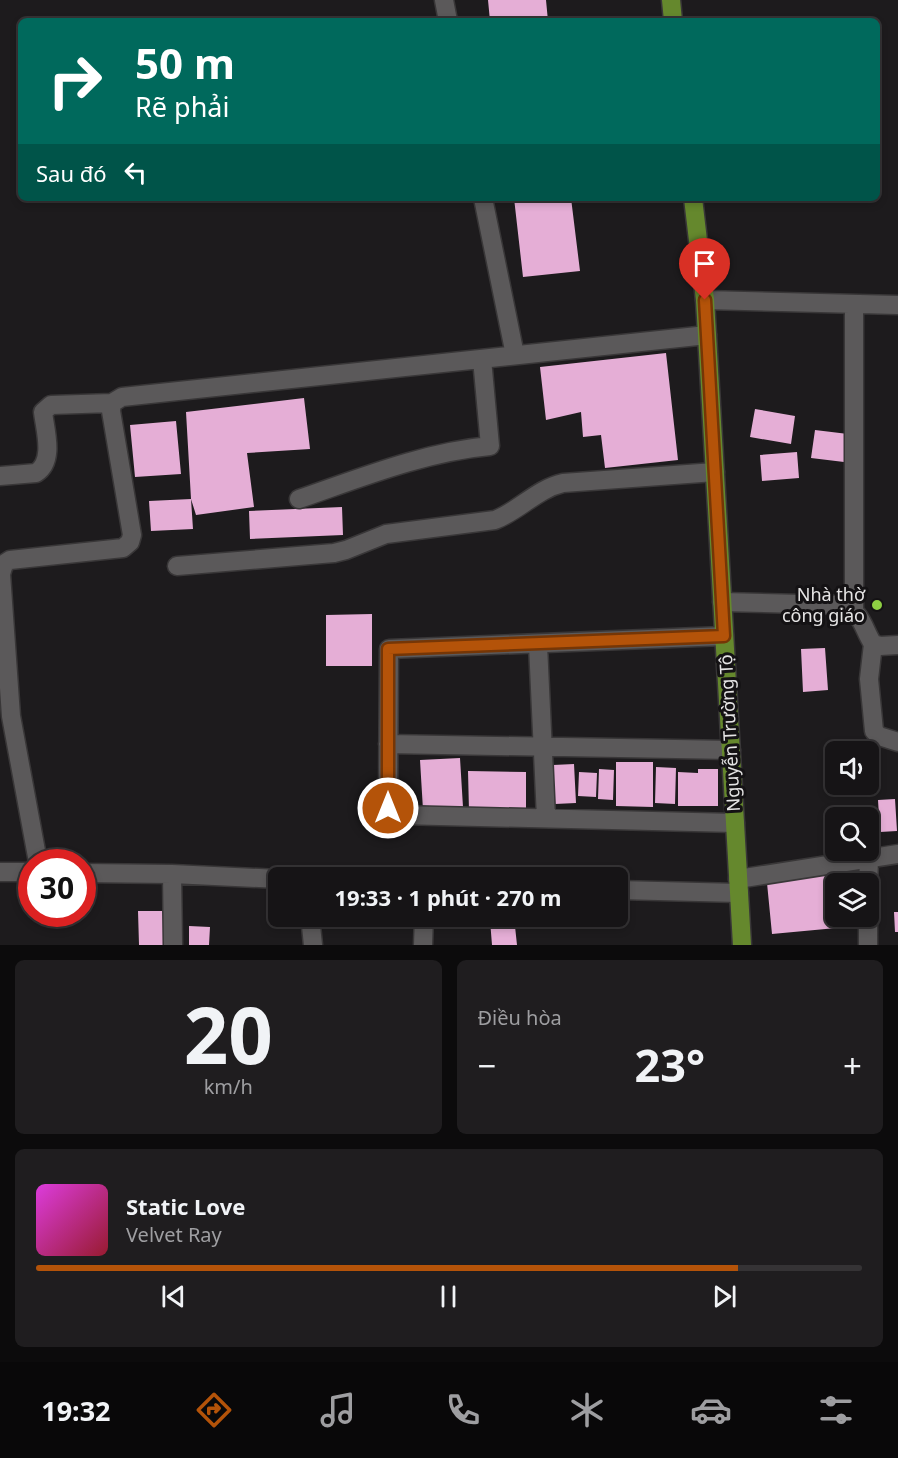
<!DOCTYPE html>
<html lang="vi">
<head>
<meta charset="utf-8">
<style>
  body { margin:0; font-family:"Noto Sans",sans-serif; background:#1f1d1f; color:#f1f3f6; height:100vh; display:flex; flex-direction:column; font-size:22px; white-space:nowrap }
  * { box-sizing:border-box; margin:0 }
  p { font-size:20px; color:#9e9ea1 }
  .icon { flex:none; width:33px; height:33px; fill:none; stroke:currentColor; stroke-width:2; stroke-linecap:round; stroke-linejoin:round }
  .map { position:relative; height:945px; overflow:hidden }
  .sheet { display:flex; flex-direction:column; gap:15px; padding:15px; background:#0c0b0c; flex:1 }
  .sheet>* { flex:none }
  .top-card { position:absolute; left:18px; top:18px; width:862px; height:183px; border-radius:9px; box-shadow:0 3px 9px #0003,0 0 0 2px #353335; background:#00695c; color:#fff; overflow:hidden }
  .buttons { position:absolute; left:825px; top:741px; display:grid; gap:12px }
  .buttons a { display:grid; place-items:center; width:54px; height:54px; border-radius:9px; background:#161416; box-shadow:0 3px 9px #0003,0 0 0 2px #353335; font-size:30px }
  .speed { position:absolute; left:18px; top:849px; display:flex; gap:12px; font-size:30px; font-weight:700; text-align:center }
  .speed>* { display:grid; place-content:center; width:78px; height:78px; border-radius:50%; background:#161416; box-shadow:0 3px 9px #0003,0 0 0 2px #353335; line-height:1 }
  .speed .limit { border:9px solid #d22; background:#fff; color:#111 }
  .pin { position:absolute; display:grid; place-items:center; width:51px; height:51px; color:#fff; margin:-62px -26px; border-radius:50% 50% 50% 0; rotate:-45deg; box-shadow:0 0 6px #0007 }
  .pin .icon { rotate:45deg }
  .me { position:absolute; width:66px; margin:-33px; rotate:0deg; stroke-linejoin:round; filter:drop-shadow(0 0 4px #0008) }
  .turn { display:flex; align-items:center; gap:21px; height:126px; padding:0 18px; font-size:27px }
  .turn .icon { width:78px; height:78px; stroke-width:2.5 }
  .turn b { display:block; font-size:42px; line-height:51px }
  .then { display:flex; align-items:center; height:57px; padding:0 18px; background:#0003; gap:12px; font-size:22px }
  .big { font-size:45px; font-weight:700; line-height:1.1 }
  .sheet .widget { flex:1; display:flex; flex-direction:column; justify-content:center; gap:9px; min-width:0; padding:0 21px; border-radius:9px; background:#1f1d1f }
  .sheet .dial { align-items:center; gap:0 }
  .dial b { font-size:78px; line-height:1 }
  .song { display:flex; align-items:center; gap:18px }
  .cover { width:72px; height:72px; border-radius:9px; background:linear-gradient(135deg,hsl(300 70% 55%),hsl(350 70% 35%)) }
  .played { height:6px; border-radius:3px; background:linear-gradient(90deg,#b45309 85%,#353335 85%) }
  .keys { display:flex; justify-content:space-around; direction:ltr }
  .heat { display:flex; justify-content:space-between; align-items:center; font-size:33px; direction:ltr }
  .sheet .tiles { flex:1; display:grid; gap:15px; grid-template-columns:1fr 1fr }
  .widget:last-child { grid-column:span 2 }
  .trip { position:absolute; left:268px; top:867px; width:360px; height:60px; border-radius:9px; background:#161416; box-shadow:0 3px 9px #0003,0 0 0 2px #353335; font-weight:700; line-height:60px; text-align:center }
  .menu { display:flex; height:96px; justify-content:space-around; align-items:center; background:#090809; color:#9e9ea1 }
  .menu .icon { width:42px; height:42px }
  .menu .on { color:#b45309 }
  .menu b { font-size:27px; color:#f1f3f6 }
  .map>svg:first-child { display:block }
  .building { fill:#e5aed6 }
  .lines { fill:none; stroke-linecap:round; stroke-linejoin:round }
  .minor-casing { stroke:#393738; stroke-width:21 }
  .major-casing { stroke:#393738; stroke-width:21 }
  .minor { stroke:#5b595a; stroke-width:18 }
  .major { stroke:#65882d; stroke-width:18 }
  .route-casing { stroke:#753606; stroke-width:15 }
  .route { stroke:#b45309; stroke-width:10 }
  .poi-dot { fill:#8ece43; stroke:#141214; stroke-width:2 }
  .labels { text-anchor:middle; stroke-width:6; stroke-linejoin:round; paint-order:stroke }
  .poi-label { font-size:18px; fill:#e6e5e5; stroke:#141214; text-anchor:end }
  .street-label { font-size:18px; fill:#e6e5e5; stroke:#141214 }
</style>
</head>
<body>
<div class="map">
<svg width="898" height="945" viewBox="0 0 898 945">
  <rect width="100%" height="100%" fill="#1d1b1d"/>
  <!-- building -->
  <path class="building" d="M 488,0 L 546,0 L 548,21 L 490,21 Z
    M 514,198 L 571,198 L 580,271 L 523,277 Z
    M 666,353 L 678,460 L 605,468 L 601,435 L 583,437 L 581,412 L 546,420 L 540,367 Z
    M 304,398 L 310,449 L 247,453 L 254,507 L 196,515 L 191,499 L 186,412 Z
    M 755,409 L 795,416 L 791,444 L 750,437 Z
    M 176,421 L 181,474 L 135,477 L 130,425 Z
    M 815,430 L 848,434 L 844,462 L 811,458 Z
    M 797,452 L 799,478 L 762,481 L 760,455 Z
    M 191,499 L 193,529 L 151,531 L 149,501 Z
    M 342,507 L 343,535 L 250,539 L 249,511 Z
    M 372,614 L 372,666 L 326,666 L 326,615 Z
    M 825,648 L 828,690 L 803,692 L 801,649 Z
    M 460,758 L 463,807 L 423,810 L 420,760 Z
    M 616,762 L 653,762 L 653,807 L 616,806 Z
    M 574,764 L 576,803 L 555,804 L 553,765 Z
    M 656,767 L 676,768 L 675,804 L 655,803 Z
    M 599,769 L 614,770 L 613,800 L 598,799 Z
    M 698,769 L 718,769 L 718,806 L 678,806 L 678,772 L 698,773 Z
    M 468,771 L 526,772 L 526,809 L 469,811 Z
    M 579,772 L 597,773 L 596,797 L 578,796 Z
    M 895,799 L 897,831 L 880,832 L 878,800 Z
    M 868,821 L 877,821 L 878,850 L 868,851 Z
    M 826,822 L 836,822 L 836,850 L 862,850 L 827,861 Z
    M 843,872 L 844,884 L 836,884 L 836,916 L 846,916 L 847,927 L 772,934 L 767,883 Z
    M 138,911 L 165,911 L 166,945 L 139,945 Z
    M 894,912 L 898,912 L 898,932 L 895,932 Z
    M 514,917 L 517,945 L 492,945 L 490,920 Z
    M 189,926 L 210,927 L 209,945 L 189,945 Z"/>
  <g class="lines">
    <defs>
      <path id="minor" d="M 444,0 L 448,21
        M 483,198 L 515,355
        M 705,300 L 898,305
        M 854,304 L 854,610
        M 0,476 L 36,473 C 55,461 45,430 43,412 L 51,405 L 112,403
        M 299,499 C 360,478 424,452 490,446 L 482,359
        M 177,566 L 334,553 L 346,550 L 386,534 L 495,520 C 520,510 537,489 563,483 L 715,472
        M 722,602 L 841,605 C 863,612 862,627 873,644 L 880,646 L 898,645
        M 724,636 L 389,649 L 388,808 L 390,812 L 399,815 L 735,823
        M 873,644 L 869,679 L 874,731 L 879,736 L 898,742
        M 538,645 L 546,818
        M 388,744 L 731,750
        M 38,862 L 11,716 L 1,574 L 4,564 L 10,560 L 123,548 L 130,542 L 132,535 L 111,411 L 112,403 L 122,397 L 707,335
        M 0,872 L 32,872
        M 82,873 L 172,874 L 279,879
        M 172,874 L 173,945
        M 738,879 L 898,854
        M 868,886 L 869,859
        M 618,890 L 739,893
        M 310,916 L 313,945
        M 423,945 L 424,916
        M 868,945 L 868,916"/>
      <path id="major" d="M 671,0 L 673,21
        M 693,198 L 705,300 L 742,945"/>
    </defs>
    <!-- minor casing -->
    <use href="#minor" class="minor-casing"/>
    <!-- major casing -->
    <use href="#major" class="major-casing"/>
    <!-- minor -->
    <use href="#minor" class="minor"/>
    <!-- major -->
    <use href="#major" class="major"/>
  </g>
  <g class="lines">
    <defs>
      <path id="route" d="M 388,808 L 388,649 L 724,636 L 705,300"/>
    </defs>
    <!-- route casing -->
    <use href="#route" class="route-casing"/>
    <!-- route -->
    <use href="#route" class="route"/>
  </g>
  <!-- markers -->
  <circle class="poi-dot" cx="877" cy="605" r="6"/>
  <g class="labels">
    <!-- poi labels -->
    <g class="poi-label">
      <text x="865" y="601">Nhà thờ<tspan x="865" dy="21">công giáo</tspan></text>
    </g>
    <!-- street labels -->
    <g class="street-label">
      <text transform="translate(730 733) rotate(-93)" y="6">Nguyễn Trường Tộ</text>
    </g>
  </g>
</svg>
<div class="buttons">
<a><svg class="icon" aria-label="sound" viewBox="0 0 24 24"><path d="M4 9h4l5-4v14l-5-4H4zM17 9q2 3 0 6"/></svg></a>
<a><svg class="icon" aria-label="search" viewBox="0 0 24 24"><circle cx="10" cy="10" r="6"/><path d="M15 15l6 6"/></svg></a>
<a><svg class="icon" aria-label="layers" viewBox="0 0 24 24"><path d="M12 4l9 5-9 5-9-5zM3 14l9 5 9-5"/></svg></a>
</div>
<div class="speed"><div class="limit">30</div></div>
<div class="pin" style="left:705px;top:300px;background:#d93025"><svg class="icon" aria-label="arrive" viewBox="0 0 24 24"><path d="M6 21V4h12l-3 4 3 4H6"/></svg></div>
<svg class="me" style="left:388px;top:808px" viewBox="-20 -20 40 40"><circle r="17" fill="#b45309" stroke="#fff" stroke-width="3"/><path d="M0-11L8 9 0 5-8 9z" fill="#fff"/></svg>
<div class="trip">19:33 · 1 phút · 270 m</div>
<div class="top-card">
<div class="turn"><svg class="icon" aria-label="right" viewBox="0 0 24 24"><path d="M7 20v-9h11M14 6l5 5-5 5"/></svg><div><b>50 m</b>Rẽ phải</div></div>
<div class="then">Sau đó<svg class="icon" aria-label="left" viewBox="0 0 24 24"><path d="M17 20v-9H6M10 6l-5 5 5 5"/></svg></div>
</div>
</div>
<section class="sheet">
<div class="tiles">
<div class="widget dial"><b>20</b><p>km/h</p></div>
<div class="widget"><p>Điều hòa</p>
<div class="heat"><a>−</a><b class="big">23°</b><a>+</a></div>
</div>
<div class="widget">
<div class="song"><i class="cover"></i><div><b>Static Love</b><p>Velvet Ray</p></div></div>
<div class="played"></div>
<div class="keys"><svg class="icon" aria-label="previous" viewBox="0 0 24 24"><path d="M18 5L8 12l10 7zM5 5v14"/></svg><svg class="icon" aria-label="pause" viewBox="0 0 24 24"><path d="M8 5v14M16 5v14"/></svg><svg class="icon" aria-label="next" viewBox="0 0 24 24"><path d="M6 5l10 7-10 7zM19 5v14"/></svg></div>
</div>
</div>
</section>
<nav class="menu">
<b>19:32</b>
<svg class="icon on" aria-label="directions" viewBox="0 0 24 24"><path d="M12 3l9 9-9 9-9-9zM9 14v-3h6M13 9l2 2-2 2"/></svg>
<svg class="icon" aria-label="music" viewBox="0 0 24 24"><path d="M9 18V5l10-2v13"/><circle cx="6" cy="18" r="3"/><circle cx="16" cy="16" r="3"/></svg>
<svg class="icon" aria-label="phone" viewBox="0 0 24 24"><path d="M5 4h4l2 5-3 2q2 4 5 5l2-3 5 2v4C11 20 4 13 5 4z"/></svg>
<svg class="icon" aria-label="climate" viewBox="0 0 24 24"><path d="M12 3v18M4 7l16 10M4 17L20 7"/></svg>
<svg class="icon" aria-label="car" viewBox="0 0 24 24"><path d="M5 17H2v-5l4-1 3-4h7l3 4 3 1v5h-3M9 17h6M6 11h13"/><circle cx="7" cy="17" r="2"/><circle cx="17" cy="17" r="2"/></svg>
<svg class="icon" aria-label="filters" viewBox="0 0 24 24"><path d="M4 7h16M4 17h16"/><circle cx="9" cy="7" r="2"/><circle cx="15" cy="17" r="2"/></svg>
</nav>
</body>
</html>
